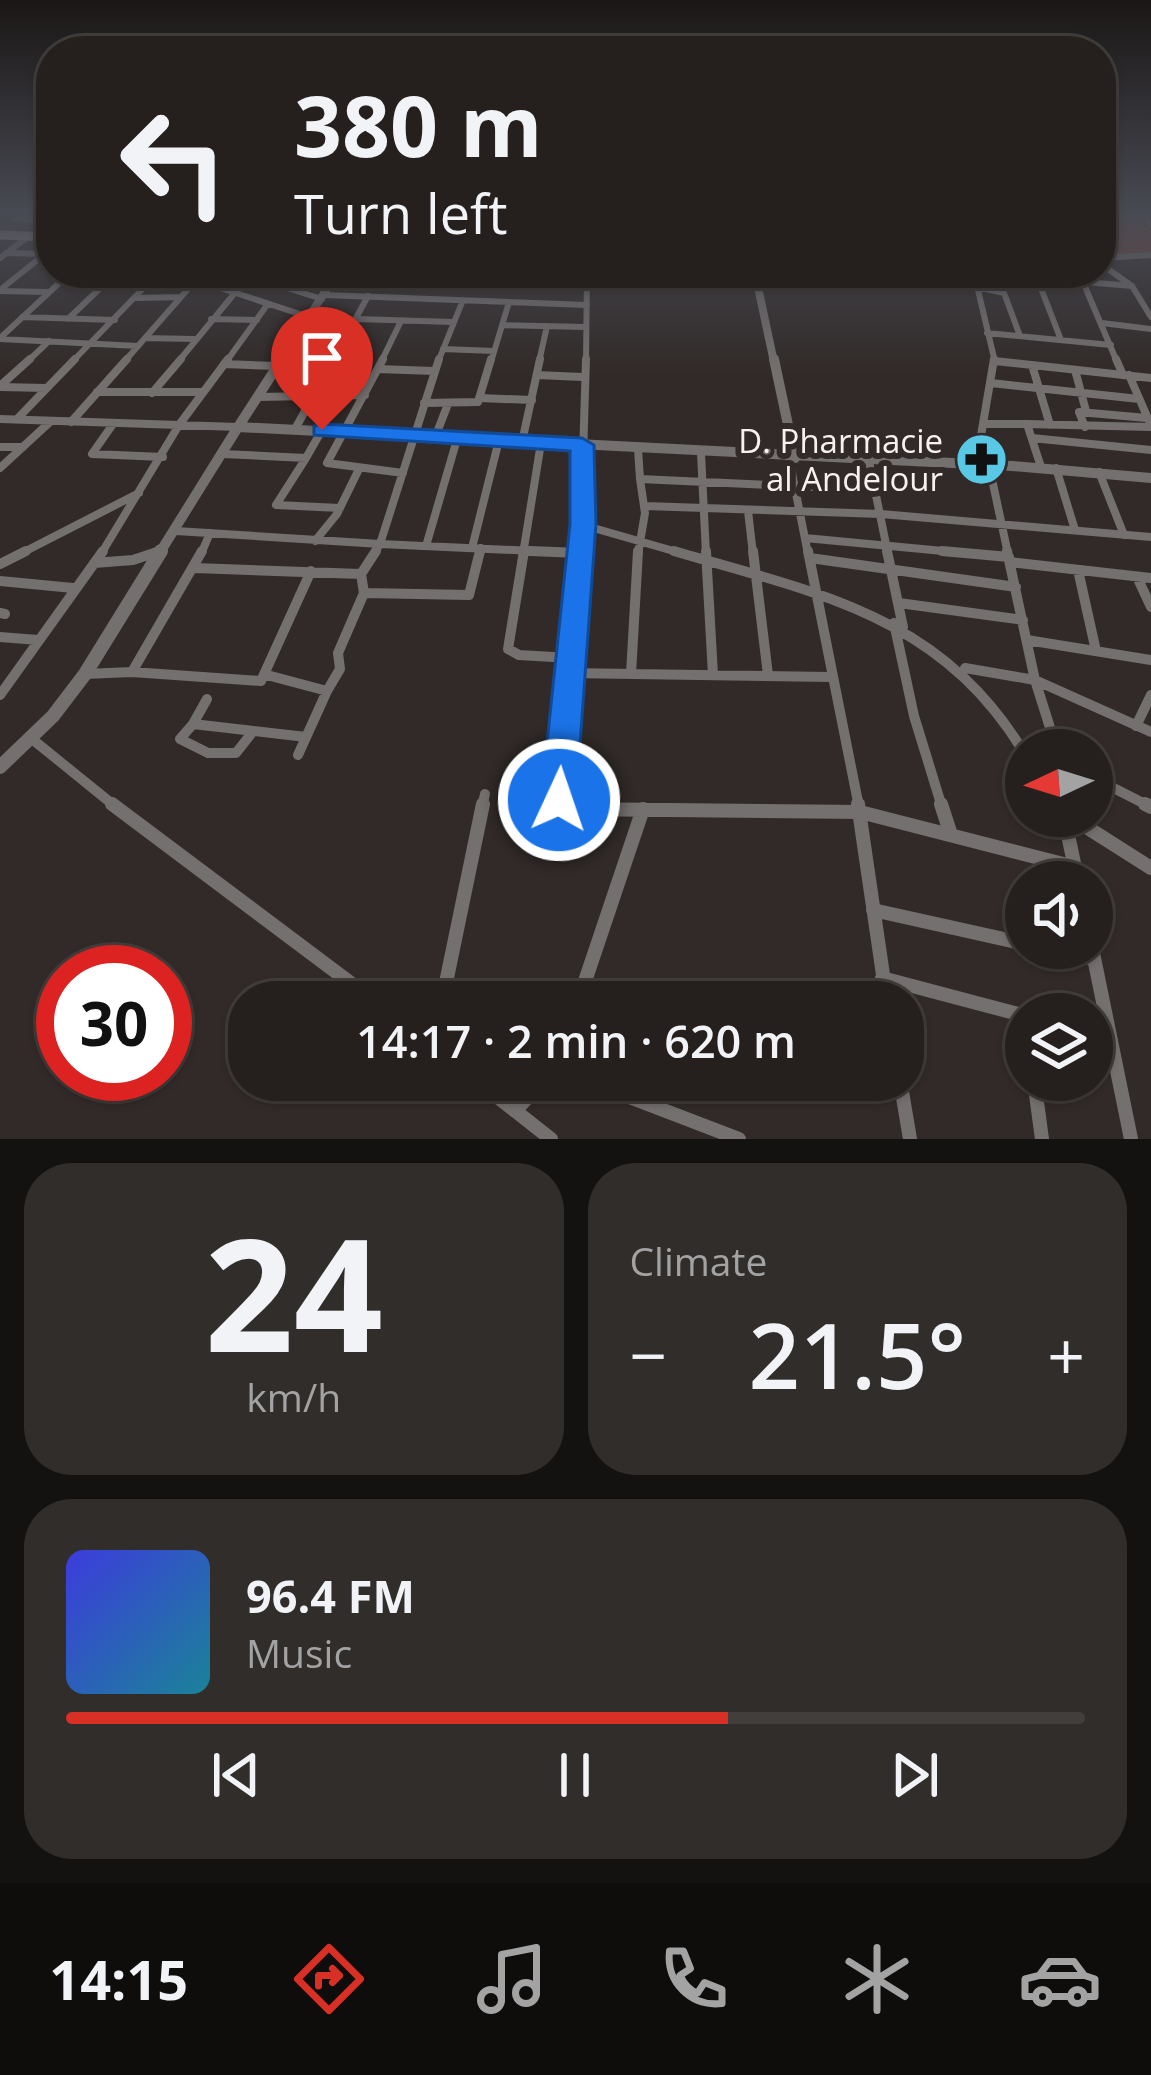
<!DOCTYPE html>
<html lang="en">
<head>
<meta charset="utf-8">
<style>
  body { margin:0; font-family:"Open Sans",sans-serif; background:#312d2b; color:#f1f3f6; height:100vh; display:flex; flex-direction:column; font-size:45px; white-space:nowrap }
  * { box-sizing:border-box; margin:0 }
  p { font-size:39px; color:#a3a3a4 }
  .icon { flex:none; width:66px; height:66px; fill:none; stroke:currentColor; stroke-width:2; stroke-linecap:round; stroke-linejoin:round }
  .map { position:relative; height:1139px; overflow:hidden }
  .side { display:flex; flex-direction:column; gap:24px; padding:24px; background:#141210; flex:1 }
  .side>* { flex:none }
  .guide { position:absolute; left:36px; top:36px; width:1080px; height:252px; border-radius:48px; box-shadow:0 3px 9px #0004,0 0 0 3px #423e3c; background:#25201e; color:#f1f3f6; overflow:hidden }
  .needle { width:78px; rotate:266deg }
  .tools { position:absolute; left:1005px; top:729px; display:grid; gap:24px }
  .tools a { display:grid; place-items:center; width:108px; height:108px; border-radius:50%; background:#25201e; box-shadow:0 3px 9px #0004,0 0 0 3px #423e3c; font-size:60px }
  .speed { position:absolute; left:36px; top:945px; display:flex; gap:24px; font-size:60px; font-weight:700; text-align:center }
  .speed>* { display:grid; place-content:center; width:156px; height:156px; border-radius:50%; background:#25201e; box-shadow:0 3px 9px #0004,0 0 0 3px #423e3c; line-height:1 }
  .speed .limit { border:18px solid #d22; background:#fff; color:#111 }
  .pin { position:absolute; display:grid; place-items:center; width:102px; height:102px; color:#fff; margin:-123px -51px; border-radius:50% 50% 50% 0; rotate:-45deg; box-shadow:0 0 12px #0007 }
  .pin .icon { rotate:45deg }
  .me { position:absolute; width:132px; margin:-66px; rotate:3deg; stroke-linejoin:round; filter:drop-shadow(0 0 9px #0008) }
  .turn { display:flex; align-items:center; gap:42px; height:252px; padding:0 60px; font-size:54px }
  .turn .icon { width:156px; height:156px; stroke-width:2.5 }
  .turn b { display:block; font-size:84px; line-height:102px }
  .big { font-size:90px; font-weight:600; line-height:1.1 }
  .side .card { flex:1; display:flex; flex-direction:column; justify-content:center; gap:18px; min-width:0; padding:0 42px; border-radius:48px; background:#312d2b }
  .side .dial { align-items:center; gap:0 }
  .dial b { font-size:156px; line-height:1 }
  .song { display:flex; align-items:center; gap:36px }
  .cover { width:144px; height:144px; border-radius:18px; background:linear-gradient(135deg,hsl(240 70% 55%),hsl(190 70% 35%)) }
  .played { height:12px; border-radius:6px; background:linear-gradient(90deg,#d93025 65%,#423e3c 65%) }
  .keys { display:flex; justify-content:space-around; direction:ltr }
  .heat { display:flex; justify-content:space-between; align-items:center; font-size:66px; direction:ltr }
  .side .tiles { flex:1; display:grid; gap:24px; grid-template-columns:1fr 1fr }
  .card:last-child { grid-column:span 2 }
  .trip { position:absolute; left:228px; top:981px; width:696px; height:120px; border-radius:48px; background:#25201e; box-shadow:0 3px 9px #0004,0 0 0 3px #423e3c; font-weight:600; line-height:120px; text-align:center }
  .menu { display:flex; height:192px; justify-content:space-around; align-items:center; background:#0f0d0c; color:#a3a3a4 }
  .menu .icon { width:84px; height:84px }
  .menu .on { color:#d93025 }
  .menu b { font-size:54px; color:#f1f3f6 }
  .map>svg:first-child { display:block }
  .green { fill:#794537 }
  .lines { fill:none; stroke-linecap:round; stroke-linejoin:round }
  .minor-far3 { stroke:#74706f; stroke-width:6 }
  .minor-far2 { stroke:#74706f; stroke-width:8 }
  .minor-far1 { stroke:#74706f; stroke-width:10 }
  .minor { stroke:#74706f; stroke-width:14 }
  .tertiary-far2 { stroke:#74706f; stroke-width:8 }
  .tertiary-far1 { stroke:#74706f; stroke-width:10 }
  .tertiary { stroke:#74706f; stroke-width:14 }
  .secondary { stroke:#9c9694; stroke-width:9 }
  .route { fill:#1a73e8; stroke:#114b97; stroke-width:3 }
  .labels { text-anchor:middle; stroke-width:12; stroke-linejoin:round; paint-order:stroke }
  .poi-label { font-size:33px; fill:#f7f2f0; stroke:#312a28; text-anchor:end }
</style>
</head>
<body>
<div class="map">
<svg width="1151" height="1139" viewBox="0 0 1151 1139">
  <rect width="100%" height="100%" fill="#312a28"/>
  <!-- green -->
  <path class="green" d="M 1101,214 L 1134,214 L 1151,230 L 1151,252 L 1101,255 Z"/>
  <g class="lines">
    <!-- minor-far3 -->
    <path class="minor-far3" d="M 1142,214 L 1151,225
      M 14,219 L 51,220
      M 6,253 L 46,254
      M 0,258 L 29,236
      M 1101,258 L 1151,255
      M 1101,264 L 1132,286 L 1151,317
      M 240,273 L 322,299
      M 974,273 L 995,362
      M 67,275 L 113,276
      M 336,275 L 523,280
      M 1037,278 L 1061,340
      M 1038,278 L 1132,286
      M 975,279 L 1040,283
      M 196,280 L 309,317
      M 1083,282 L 1117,362
      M 977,287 L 1004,293 L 1020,336
      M 0,290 L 45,254
      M 0,291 L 47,292
      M 325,295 L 587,305
      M 135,298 L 181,297
      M 22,317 L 115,320
      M 68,319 L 116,273
      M 211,319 L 257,320
      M 357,319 L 453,322
      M 1102,323 L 1151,329
      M 502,325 L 586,327
      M 987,333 L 1111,345
      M 0,338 L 70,273
      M 145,338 L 194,339
      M 0,339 L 138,346
      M 293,342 L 343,344
      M 443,349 L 494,351
      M 995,361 L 1000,362
      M 27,362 L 49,341
      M 72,362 L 158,273
      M 124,362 L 202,273
      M 178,362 L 234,294
      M 226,362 L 267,305
      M 332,362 L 368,296
      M 381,362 L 401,321
      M 438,362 L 463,300
      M 491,362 L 509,302
      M 539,362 L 547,326
      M 586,362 L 587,273"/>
    <!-- minor-far2 -->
    <path class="minor-far2" d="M 383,359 L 327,463 L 403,473
      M 1116,359 L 1123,375
      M 995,361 L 1151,378
      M 224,364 L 277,366
      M 1032,365 L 1050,425
      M 378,369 L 434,371
      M 1075,370 L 1086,411
      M 537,375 L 583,377
      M 1129,375 L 1149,421
      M 991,383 L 1139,399
      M 0,386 L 30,359
      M 0,387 L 46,388
      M 97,392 L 203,392
      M 152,393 L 181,359
      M 257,397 L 365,395
      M 479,398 L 532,400
      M 424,403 L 478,402 L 491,359
      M 0,419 L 238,427
      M 17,419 L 75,359
      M 71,422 L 127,359
      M 113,424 L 92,454 L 163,457
      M 983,424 L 1027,424
      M 1085,427 L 1079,412 L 1147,418
      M 295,429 L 334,359
      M 436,435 L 448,404
      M 1032,438 L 1151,450
      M 522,442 L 540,359
      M 0,447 L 23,447
      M 638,449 L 640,479 L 875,490
      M 701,453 L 706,554
      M 223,454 L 306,458 L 322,430
      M 306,458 L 276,505 L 340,508
      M 789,458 L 808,554
      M 869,461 L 888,554
      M 976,465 L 994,359
      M 989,465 L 1008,554
      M 1041,467 L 1027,424 L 1151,427
      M 0,468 L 51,421
      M 1056,468 L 1075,530
      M 1099,472 L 1124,535
      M 645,506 L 881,514 L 1151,537
      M 748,511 L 753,554
      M 583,525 L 684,554
      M 176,531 L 380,544 L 439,359
      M 805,538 L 975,554
      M 315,541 L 337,514 L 359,469
      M 426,546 L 458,436
      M 472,548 L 499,440
      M 20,554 L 139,493
      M 101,554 L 179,425 L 228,359
      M 152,554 L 157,552
      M 201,554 L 210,533
      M 374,554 L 380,544 L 579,553
      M 480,554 L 481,548
      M 523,554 L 541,443
      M 580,554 L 586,359
      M 638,554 L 645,513 L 640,479"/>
    <!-- minor-far1 -->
    <path class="minor-far1" d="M 524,551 L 508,649 L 519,655 L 570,658
      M 530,551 L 579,553
      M 674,551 C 820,594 942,615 1026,756
      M 706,551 L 713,675
      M 753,551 L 768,675
      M 808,551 L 859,807
      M 887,551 L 903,627
      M 942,551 L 1009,557
      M 1007,551 L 1035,680 L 1057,750
      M 810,558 L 1016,587
      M 1010,562 L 1151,578
      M 94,563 L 133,560 L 157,552
      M 0,564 L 26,551
      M 195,568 L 361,574 L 376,551
      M 1078,570 L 1096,651
      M 361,574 L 364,593 L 469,595 L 480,551
      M 1137,577 L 1151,607
      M 0,581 L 73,588
      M 899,603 L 1023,620
      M 0,613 L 5,614
      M 894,623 L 914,716 L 942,807
      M 0,637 L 38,640
      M 1027,640 L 1151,660
      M 965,668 L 1035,680 L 1151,732
      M 132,672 L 261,681 L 311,571
      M 568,673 L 580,551
      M 85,674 L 132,672 L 202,551
      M 631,674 L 638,551
      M 267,675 L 327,691 L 340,669 L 338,653 L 364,593
      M 0,695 L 103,551
      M 193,724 L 207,699
      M 1136,726 L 1151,695
      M 251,734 L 236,753 L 208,753 L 180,739 L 193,724 L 306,737
      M 32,739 L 116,807
      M 298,755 L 327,691
      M 1092,777 L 1151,807
      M 482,807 L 485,794
      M 568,807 L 559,800 L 568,673 L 831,677"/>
    <!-- minor -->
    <path class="minor" d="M 112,804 L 376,1002
      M 564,804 L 571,809 L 860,812 L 1075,867
      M 858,804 L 887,1002
      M 941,804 L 951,835
      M 1145,804 L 1151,807
      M 1064,816 L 1078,882
      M 1069,816 L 1151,868
      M 873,910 L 1026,944
      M 1042,948 L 1094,959
      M 1092,948 L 1131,1139
      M 882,978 L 1026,1016
      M 442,1002 L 483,804
      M 578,1002 L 643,809
      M 1092,1035 L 1111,1040
      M 476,1080 L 551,1139
      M 585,1080 L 739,1139
      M 900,1080 L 910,1139
      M 1034,1080 L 1042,1139
      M 515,1111 L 544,1080"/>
    <!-- tertiary-far2 -->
    <path class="tertiary-far2" d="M 755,273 L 774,362
      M 280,362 L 337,273"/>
    <!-- tertiary-far1 -->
    <path class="tertiary-far1" d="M 282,359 L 238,427 L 1012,466 L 1151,478
      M 774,359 L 795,458
      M 159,554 L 238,427"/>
    <!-- tertiary -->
    <path class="tertiary" d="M 0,767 L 53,716 L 85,674 L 161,551"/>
    <!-- secondary -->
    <path class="secondary" d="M 0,235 L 51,237"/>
  </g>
  <!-- sky -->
  <linearGradient id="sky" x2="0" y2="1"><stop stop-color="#1b1716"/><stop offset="0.57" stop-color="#484a53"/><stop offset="1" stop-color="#484a53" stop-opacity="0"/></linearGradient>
  <rect width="1151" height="374" fill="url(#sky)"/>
  <!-- route -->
  <path class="route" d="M 322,424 L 582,438 L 594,445 L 596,524 L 576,800 L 571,811 L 559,815 L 547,811 L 541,800 L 570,524 L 570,451 L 314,435 L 314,426 Z"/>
  <!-- icons -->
  <defs>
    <symbol id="pharmacy-disc" viewBox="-11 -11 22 22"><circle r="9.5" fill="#58c8e4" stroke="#312a28"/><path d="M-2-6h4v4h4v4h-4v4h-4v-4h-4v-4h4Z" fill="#111"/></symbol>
  </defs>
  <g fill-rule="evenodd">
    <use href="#pharmacy-disc" x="952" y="430" width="59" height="59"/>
  </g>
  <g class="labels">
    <!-- poi labels -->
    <g class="poi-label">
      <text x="943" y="453">D. Pharmacie<tspan x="943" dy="38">al Andelour</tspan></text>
    </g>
  </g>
</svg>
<div class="tools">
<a><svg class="needle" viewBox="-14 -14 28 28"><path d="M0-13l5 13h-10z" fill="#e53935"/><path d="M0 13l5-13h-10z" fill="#a3a3a4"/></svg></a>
<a><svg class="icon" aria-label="sound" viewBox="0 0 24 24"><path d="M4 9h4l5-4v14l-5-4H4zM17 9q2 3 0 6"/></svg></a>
<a><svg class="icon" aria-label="layers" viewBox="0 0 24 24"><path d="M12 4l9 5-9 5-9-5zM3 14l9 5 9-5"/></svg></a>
</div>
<div class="speed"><div class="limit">30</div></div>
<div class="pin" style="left:322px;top:430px;background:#d93025"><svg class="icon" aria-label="arrive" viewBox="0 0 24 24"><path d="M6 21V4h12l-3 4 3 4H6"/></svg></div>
<svg class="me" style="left:559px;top:800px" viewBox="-20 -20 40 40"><circle r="17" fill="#1a73e8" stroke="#fff" stroke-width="3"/><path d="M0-11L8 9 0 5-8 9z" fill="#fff"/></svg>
<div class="trip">14:17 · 2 min · 620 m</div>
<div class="guide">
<div class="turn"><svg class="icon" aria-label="left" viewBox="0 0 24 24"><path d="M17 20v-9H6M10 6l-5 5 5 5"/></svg><div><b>380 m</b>Turn left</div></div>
</div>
</div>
<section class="side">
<div class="tiles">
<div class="card dial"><b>24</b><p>km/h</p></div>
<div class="card"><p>Climate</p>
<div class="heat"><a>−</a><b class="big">21.5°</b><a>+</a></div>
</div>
<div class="card">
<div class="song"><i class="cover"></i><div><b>96.4 FM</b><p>Music</p></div></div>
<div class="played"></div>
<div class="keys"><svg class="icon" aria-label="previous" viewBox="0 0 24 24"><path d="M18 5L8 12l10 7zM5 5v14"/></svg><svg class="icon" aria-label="pause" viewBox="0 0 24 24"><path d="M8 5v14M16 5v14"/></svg><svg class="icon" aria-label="next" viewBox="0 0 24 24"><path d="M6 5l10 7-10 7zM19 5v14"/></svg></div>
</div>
</div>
</section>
<nav class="menu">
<b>14:15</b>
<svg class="icon on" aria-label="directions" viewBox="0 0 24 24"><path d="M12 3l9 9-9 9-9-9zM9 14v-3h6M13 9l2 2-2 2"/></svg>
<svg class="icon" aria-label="music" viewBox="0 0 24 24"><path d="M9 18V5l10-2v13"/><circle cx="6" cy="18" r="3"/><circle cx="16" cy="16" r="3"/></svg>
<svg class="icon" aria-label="phone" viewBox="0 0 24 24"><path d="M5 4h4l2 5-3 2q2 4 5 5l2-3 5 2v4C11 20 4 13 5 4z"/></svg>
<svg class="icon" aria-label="climate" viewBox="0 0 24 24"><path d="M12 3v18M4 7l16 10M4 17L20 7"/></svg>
<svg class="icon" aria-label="car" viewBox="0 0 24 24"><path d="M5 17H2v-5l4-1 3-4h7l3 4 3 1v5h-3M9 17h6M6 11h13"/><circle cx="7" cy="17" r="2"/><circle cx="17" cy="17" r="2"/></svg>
</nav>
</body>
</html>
